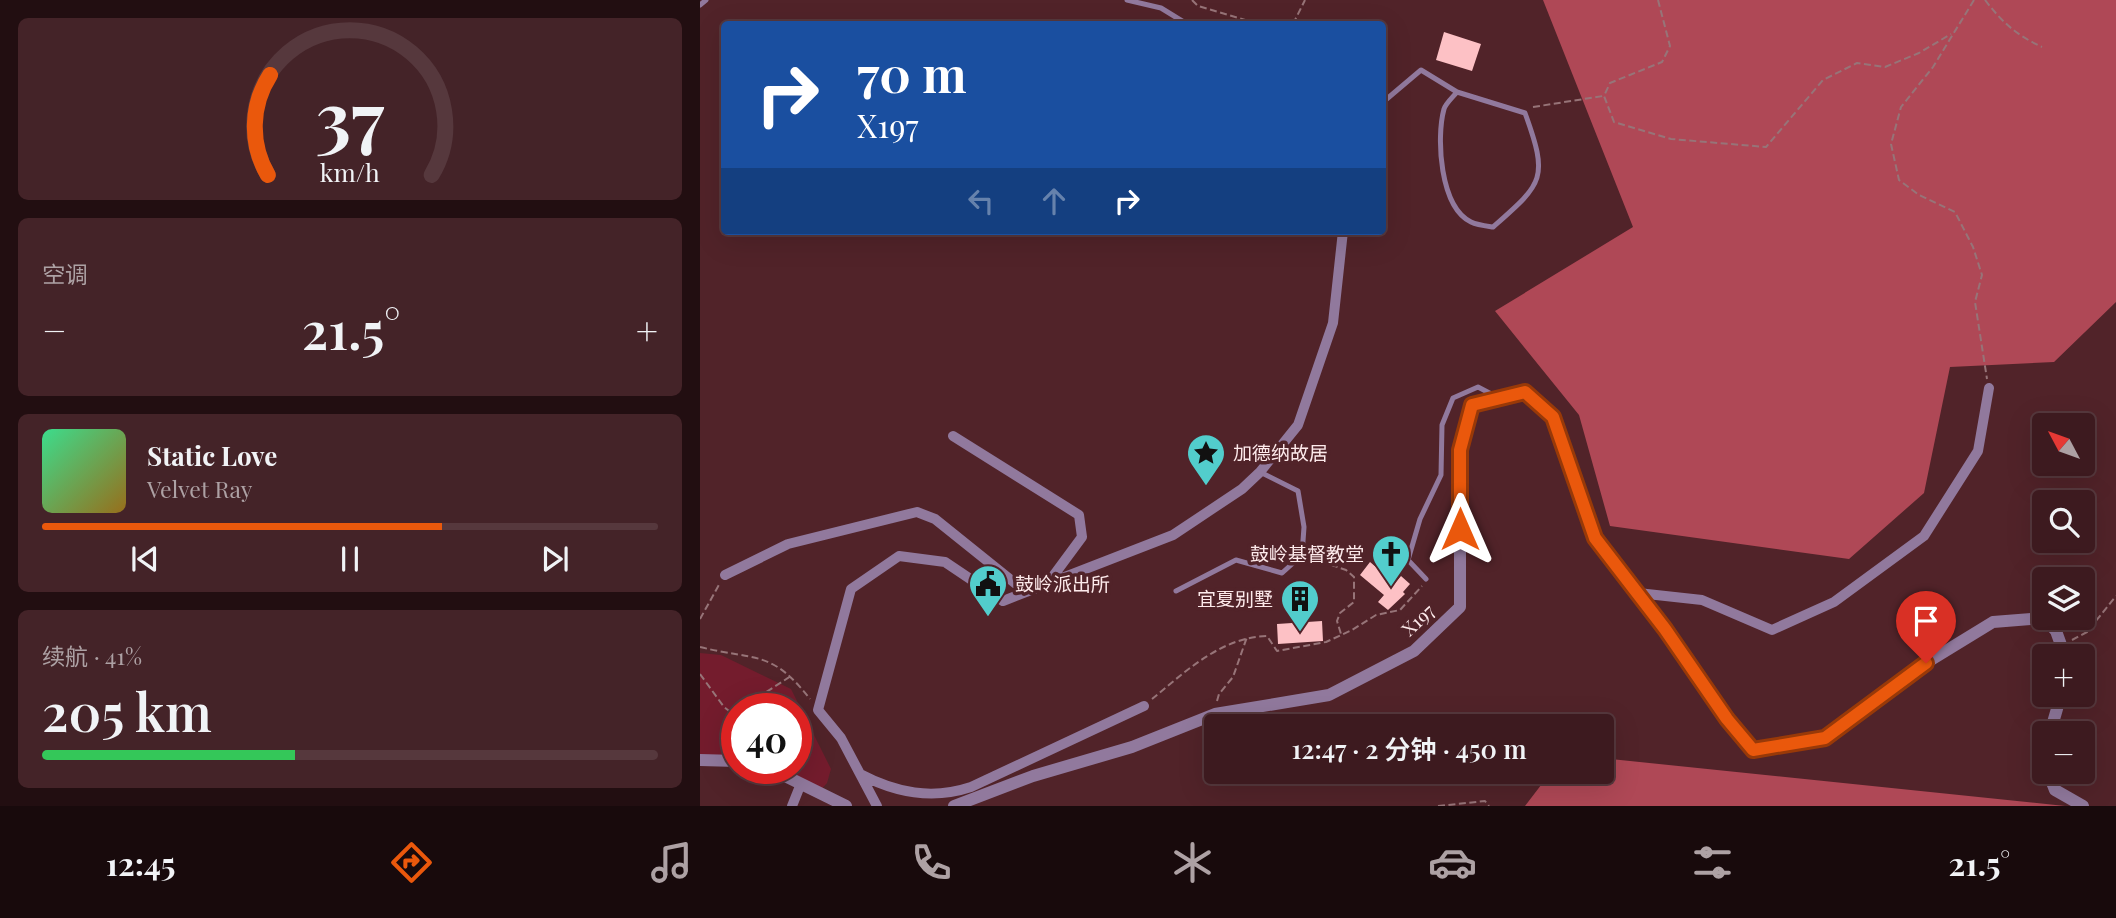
<!DOCTYPE html>
<html lang="zh">
<head>
<meta charset="utf-8">
<style>
  body { margin:0; font-family:"Playfair Display","Noto Sans SC",serif; background:#442328; color:#f1f3f6; height:100vh; display:flex; flex-direction:column; font-size:26px; white-space:nowrap }
  * { box-sizing:border-box; margin:0 }
  p { font-size:23px; color:#ada1a4 }
  .icon { flex:none; width:38px; height:38px; fill:none; stroke:currentColor; stroke-width:2; stroke-linecap:round; stroke-linejoin:round }
  .map { position:relative; flex:1; overflow:hidden }
  .sheet { display:flex; flex-direction:column; gap:18px; padding:18px; background:#220e11; width:700px }
  .sheet>* { flex:none }
  .hud { position:absolute; left:21px; top:21px; width:665px; height:214px; border-radius:7px; box-shadow:0 7px 28px #0002,0 0 0 2px #56383d; background:#1a4fa0; color:#fff; overflow:hidden }
  .needle { width:46px; rotate:311deg }
  .controls { position:absolute; left:1332px; top:413px; display:grid; gap:14px }
  .controls a { display:grid; place-items:center; width:63px; height:63px; border-radius:7px; background:#3d1a1f; box-shadow:0 7px 28px #0002,0 0 0 2px #56383d; font-size:35px }
  .speed { position:absolute; left:21px; top:693px; display:flex; gap:14px; font-size:35px; font-weight:700; text-align:center }
  .speed>* { display:grid; place-content:center; width:91px; height:91px; border-radius:50%; background:#3d1a1f; box-shadow:0 7px 28px #0002,0 0 0 2px #56383d; line-height:1 }
  .speed .limit { border:10px solid #d22; background:#fff; color:#111 }
  .pin { position:absolute; display:grid; place-items:center; width:60px; height:60px; color:#fff; margin:-72px -30px; border-radius:50% 50% 50% 0; rotate:-45deg; box-shadow:0 0 7px #0007 }
  .pin .icon { rotate:45deg }
  .me { position:absolute; width:77px; margin:-38px; rotate:0deg; stroke-linejoin:round; filter:drop-shadow(0 0 5px #0008) }
  .turn { display:flex; align-items:center; gap:24px; height:147px; padding:0 21px; font-size:32px }
  .turn .icon { width:91px; height:91px; stroke-width:2.5 }
  .turn b { display:block; font-size:49px; line-height:60px }
  .lanes { display:flex; align-items:center; height:66px; padding:0 21px; background:#0003; justify-content:center; gap:35px; direction:ltr }
  .lanes .off { opacity:.35 }
  .big { font-size:52px; font-weight:600; line-height:1.1 }
  .sheet .card { flex:1; display:flex; flex-direction:column; justify-content:center; gap:10px; min-width:0; padding:0 24px; border-radius:10px; background:#442328 }
  .sheet .dial { align-items:center; gap:0 }
  .dial svg { height:182px; overflow:visible; fill:none; stroke:#56383d; stroke-width:7; stroke-linecap:round; text-anchor:middle }
  .dial text { fill:#f1f3f6; stroke:none }
  .song { display:flex; align-items:center; gap:21px }
  .cover { width:84px; height:84px; border-radius:10px; background:linear-gradient(135deg,hsl(150 70% 55%),hsl(40 70% 35%)) }
  .played { height:7px; border-radius:4px; background:linear-gradient(90deg,#ea580c 65%,#56383d 65%) }
  .keys { display:flex; justify-content:space-around; direction:ltr }
  .heat { display:flex; justify-content:space-between; align-items:center; font-size:38px; direction:ltr }
  .charge { height:10px; border-radius:5px; background:linear-gradient(90deg,#34c759 41%,#56383d 0) }
  .trip { position:absolute; left:504px; top:714px; width:410px; height:70px; border-radius:7px; background:#3d1a1f; box-shadow:0 7px 28px #0002,0 0 0 2px #56383d; font-weight:600; line-height:70px; text-align:center }
  .tab-bar { display:flex; height:112px; justify-content:space-around; align-items:center; background:#180a0c; color:#ada1a4 }
  .tab-bar .icon { width:49px; height:49px }
  .tab-bar .on { color:#ea580c }
  .tab-bar b { font-size:32px; color:#f1f3f6 }
  main { display:flex; flex:1; min-height:0 }
  .map>svg:first-child { display:block }
  .green { fill:#741c2d }
  .forest { fill:#af4856 }
  .building { fill:#fdc1c5 }
  .lines { fill:none; stroke-linecap:round; stroke-linejoin:round }
  .path { stroke:#977478; stroke-width:2; stroke-dasharray:7 3.5; stroke-linecap:butt }
  .service { stroke:#91799d; stroke-width:5 }
  .minor { stroke:#91799d; stroke-width:10 }
  .tertiary { stroke:#91799d; stroke-width:12 }
  .route-casing { stroke:#983908; stroke-width:18 }
  .route { stroke:#ea580c; stroke-width:12 }
  .labels { text-anchor:middle; stroke-width:7; stroke-linejoin:round; paint-order:stroke }
  .poi-label { font-size:19px; fill:#fdeaeb; stroke:#512329; text-anchor:start }
  .street-label { font-size:19px; fill:#fdeaeb; stroke:#512329 }
</style>
</head>
<body>
<main>
<section class="sheet">
<div class="card dial"><svg viewBox="0 0 100 80">
<path d="M14 69A42 42 0 1 1 86 69"/>
<path d="M14 69A42 42 0 0 1 15 25" stroke="#ea580c"/>
<text x="50" y="56" font-size="32" font-weight="700">37</text>
<text x="50" y="72" font-size="11">km/h</text>
</svg></div>
<div class="card"><p>空调</p>
<div class="heat"><a>−</a><b class="big">21.5°</b><a>+</a></div>
</div>
<div class="card">
<div class="song"><i class="cover"></i><div><b>Static Love</b><p>Velvet Ray</p></div></div>
<div class="played"></div>
<div class="keys"><svg class="icon" aria-label="previous" viewBox="0 0 24 24"><path d="M18 5L8 12l10 7zM5 5v14"/></svg><svg class="icon" aria-label="pause" viewBox="0 0 24 24"><path d="M8 5v14M16 5v14"/></svg><svg class="icon" aria-label="next" viewBox="0 0 24 24"><path d="M6 5l10 7-10 7zM19 5v14"/></svg></div>
</div>
<div class="card"><p>续航 · 41%</p><b class="big">205 km</b><div class="charge"></div></div>
</section>
<div class="map">
<svg width="1416" height="806" viewBox="0 0 1416 806">
  <rect width="100%" height="100%" fill="#512329"/>
  <!-- green -->
  <path class="green" d="M 0,653 L 21,655 L 91,689 L 131,769 L 127,783 L 117,794 L 69,768 L 96,768 L 96,709 L 37,709 L 37,761 L 0,760 Z"/>
  <!-- forest -->
  <path class="forest" d="M 843,0 L 1416,0 L 1416,302 L 1354,362 L 1250,367 L 1224,493 L 1149,559 L 910,526 L 879,415 L 795,311 L 933,227 Z
    M 901,758 L 1365,806 L 825,806 L 851,772 L 901,772 Z"/>
  <!-- building -->
  <path class="building" d="M 744,32 L 781,44 L 772,71 L 736,60 Z
    M 670,562 L 695,583 L 701,576 L 710,584 L 703,592 L 705,594 L 688,610 L 678,602 L 684,595 L 660,575 Z
    M 622,621 L 623,641 L 578,644 L 577,624 Z"/>
  <g class="lines">
    <!-- path -->
    <path class="path" d="M 492,0 L 498,6 L 559,24
      M 958,0 L 970,46 L 962,62 L 910,83 L 904,96 L 914,122 L 971,139 L 1066,147 L 1123,80 L 1157,63 L 1185,67 L 1219,53 L 1251,34
      M 1274,0 L 1233,67 L 1201,107 L 1191,144 L 1199,180 L 1219,195 L 1255,212 L 1273,247 L 1282,275 L 1275,302 L 1287,379
      M 1285,0 C 1302,22 1316,35 1342,47
      M 570,24 L 593,21
      M 593,24 L 605,0
      M 833,107 L 903,96
      M 611,558 L 646,570 L 654,577 L 654,602 L 640,613 L 637,621 L 641,634
      M 0,619 L 20,583
      M 1372,640 L 1387,632 L 1416,596
      M 0,647 C 56,661 71,649 110,699
      M 0,674 L 24,707 L 37,717
      M 452,699 C 485,672 521,637 567,636 L 577,651 L 626,642 L 652,630 L 676,615 L 700,610 L 722,586
      M 517,701 L 519,694 L 533,677 L 547,637
      M 40,709 L 91,676
      M 738,806 L 785,801 L 789,806"/>
    <!-- service -->
    <path class="service" d="M 427,0 L 461,8 L 487,24
      M 0,5 L 6,0
      M 682,103 L 721,70 L 757,92 L 825,113 C 849,179 843,183 793,227 C 786,226 777,225 771,222 C 740,207 736,138 744,109 C 746,103 753,97 757,92
      M 726,579 L 708,560 L 720,519 L 741,475 L 742,425 L 753,398 L 778,387 L 797,397
      M 476,591 L 536,560 L 582,573 L 602,555 L 604,527 L 598,491 L 560,472"/>
    <!-- minor -->
    <path class="minor" d="M 253,436 L 379,515 L 382,537 L 348,583
      M 25,575 L 88,544 L 217,512 L 235,519 L 326,592
      M 938,593 L 1002,600 L 1072,630 L 1134,602 L 1224,536 L 1278,451 L 1289,388
      M 160,774 C 196,793 232,800 271,787 L 444,706
      M 92,806 L 100,786
      M 177,806 L 141,738 L 118,710 L 151,589 L 199,556 L 245,562 L 303,601 L 473,535 L 542,489 L 560,472 L 598,425 L 633,323 L 643,231"/>
    <!-- tertiary -->
    <path class="tertiary" d="M 1350,733 L 1361,695
      M 1344,756 L 1344,760
      M 0,760 L 37,761
      M 69,768 L 146,806
      M 1348,772 L 1355,790 L 1383,806
      M 254,806 L 333,776 L 432,747 L 515,714 L 629,695 L 714,651 L 760,607 L 760,450 L 772,405 L 825,392 L 853,417 L 895,538 L 965,629 L 1027,719 L 1053,749 L 1125,738 L 1226,663 L 1293,622 L 1344,618 L 1356,631 L 1365,656"/>
  </g>
  <g class="lines">
    <defs>
      <path id="route" d="M 760,529 L 760,450 L 772,405 L 825,392 L 853,417 L 895,538 L 965,629 L 1027,719 L 1053,750 L 1125,738 L 1226,663"/>
    </defs>
    <!-- route casing -->
    <use href="#route" class="route-casing"/>
    <!-- route -->
    <use href="#route" class="route"/>
  </g>
  <!-- icons -->
  <defs>
    <symbol id="sight-pin" viewBox="-11 -11 22 30"><path d="M0 17L-7.5 6A9.5 9.5 0 1 1 7.5 6Z" fill="#52cdcc" stroke="#512329"/><path d="M0-6L1.8-2.2L6-1.7L2.9 1.2L3.7 5.4L0 3.3L-3.7 5.4L-2.9 1.2L-6-1.7L-1.8-2.2Z" fill="#111"/></symbol>
    <symbol id="church-pin" viewBox="-11 -11 22 30"><path d="M0 17L-7.5 6A9.5 9.5 0 1 1 7.5 6Z" fill="#52cdcc" stroke="#512329"/><path d="M-1.2-6h2.4v3.5h3.3v2.4h-3.3V6h-2.4V-.1h-3.3v-2.4h3.3Z" fill="#111"/></symbol>
    <symbol id="civic-pin" viewBox="-11 -11 22 30"><path d="M0 17L-7.5 6A9.5 9.5 0 1 1 7.5 6Z" fill="#52cdcc" stroke="#512329"/><path d="M-.6-6.5H3V-4.5H.6V-3L4-1V1h2V6H-6V1h2V-1L-.6-3ZM-1.2 2.5V6h2.4V2.5Z" fill="#111"/></symbol>
    <symbol id="building-pin" viewBox="-11 -11 22 30"><path d="M0 17L-7.5 6A9.5 9.5 0 1 1 7.5 6Z" fill="#52cdcc" stroke="#512329"/><path d="M-4-6H4V6H1V3H-1V6H-4ZM-2.5-4.3h1.7v1.8h-1.7ZM.8-4.3h1.7v1.8H.8ZM-2.5-1h1.7V.8h-1.7ZM.8-1h1.7V.8H.8Z" fill="#111"/></symbol>
  </defs>
  <g fill-rule="evenodd">
    <use href="#sight-pin" x="484" y="431" width="44" height="60"/>
    <use href="#church-pin" x="669" y="532" width="44" height="60"/>
    <use href="#civic-pin" x="266" y="562" width="44" height="60"/>
    <use href="#building-pin" x="578" y="577" width="44" height="60"/>
  </g>
  <g class="labels">
    <!-- poi labels -->
    <g class="poi-label">
      <text x="533" y="460">加德纳故居</text>
      <text x="664" y="561" text-anchor="end">鼓岭基督教堂</text>
      <text x="315" y="591">鼓岭派出所</text>
      <text x="573" y="606" text-anchor="end">宜夏别墅</text>
    </g>
    <!-- street labels -->
    <g class="street-label">
      <text transform="translate(718 620) rotate(-43)" y="7">X197</text>
    </g>
  </g>
</svg>
<div class="controls">
<a><svg class="needle" viewBox="-14 -14 28 28"><path d="M0-13l5 13h-10z" fill="#e53935"/><path d="M0 13l5-13h-10z" fill="#ada1a4"/></svg></a>
<a><svg class="icon" aria-label="search" viewBox="0 0 24 24"><circle cx="10" cy="10" r="6"/><path d="M15 15l6 6"/></svg></a>
<a><svg class="icon" aria-label="layers" viewBox="0 0 24 24"><path d="M12 4l9 5-9 5-9-5zM3 14l9 5 9-5"/></svg></a>
<a>+</a>
<a>−</a>
</div>
<div class="speed"><div class="limit">40</div></div>
<div class="pin" style="left:1226px;top:663px;background:#d93025"><svg class="icon" aria-label="arrive" viewBox="0 0 24 24"><path d="M6 21V4h12l-3 4 3 4H6"/></svg></div>
<svg class="me" style="left:760px;top:529px" viewBox="-20 -20 40 40"><path d="M0-17L14 15 0 8-14 15z" fill="#ea580c" stroke="#fff" stroke-width="4"/></svg>
<div class="trip">12:47 · 2 分钟 · 450 m</div>
<div class="hud">
<div class="turn"><svg class="icon" aria-label="right" viewBox="0 0 24 24"><path d="M7 20v-9h11M14 6l5 5-5 5"/></svg><div><b>70 m</b>X197</div></div>
<div class="lanes"><svg class="icon off" aria-label="left" viewBox="0 0 24 24"><path d="M17 20v-9H6M10 6l-5 5 5 5"/></svg><svg class="icon off" aria-label="ahead" viewBox="0 0 24 24"><path d="M12 20V5M6 11l6-6 6 6"/></svg><svg class="icon" aria-label="right" viewBox="0 0 24 24"><path d="M7 20v-9h11M14 6l5 5-5 5"/></svg></div>
</div>
</div>
</main>
<nav class="tab-bar">
<b>12:45</b>
<svg class="icon on" aria-label="directions" viewBox="0 0 24 24"><path d="M12 3l9 9-9 9-9-9zM9 14v-3h6M13 9l2 2-2 2"/></svg>
<svg class="icon" aria-label="music" viewBox="0 0 24 24"><path d="M9 18V5l10-2v13"/><circle cx="6" cy="18" r="3"/><circle cx="16" cy="16" r="3"/></svg>
<svg class="icon" aria-label="phone" viewBox="0 0 24 24"><path d="M5 4h4l2 5-3 2q2 4 5 5l2-3 5 2v4C11 20 4 13 5 4z"/></svg>
<svg class="icon" aria-label="climate" viewBox="0 0 24 24"><path d="M12 3v18M4 7l16 10M4 17L20 7"/></svg>
<svg class="icon" aria-label="car" viewBox="0 0 24 24"><path d="M5 17H2v-5l4-1 3-4h7l3 4 3 1v5h-3M9 17h6M6 11h13"/><circle cx="7" cy="17" r="2"/><circle cx="17" cy="17" r="2"/></svg>
<svg class="icon" aria-label="filters" viewBox="0 0 24 24"><path d="M4 7h16M4 17h16"/><circle cx="9" cy="7" r="2"/><circle cx="15" cy="17" r="2"/></svg>
<b>21.5°</b>
</nav>
</body>
</html>
